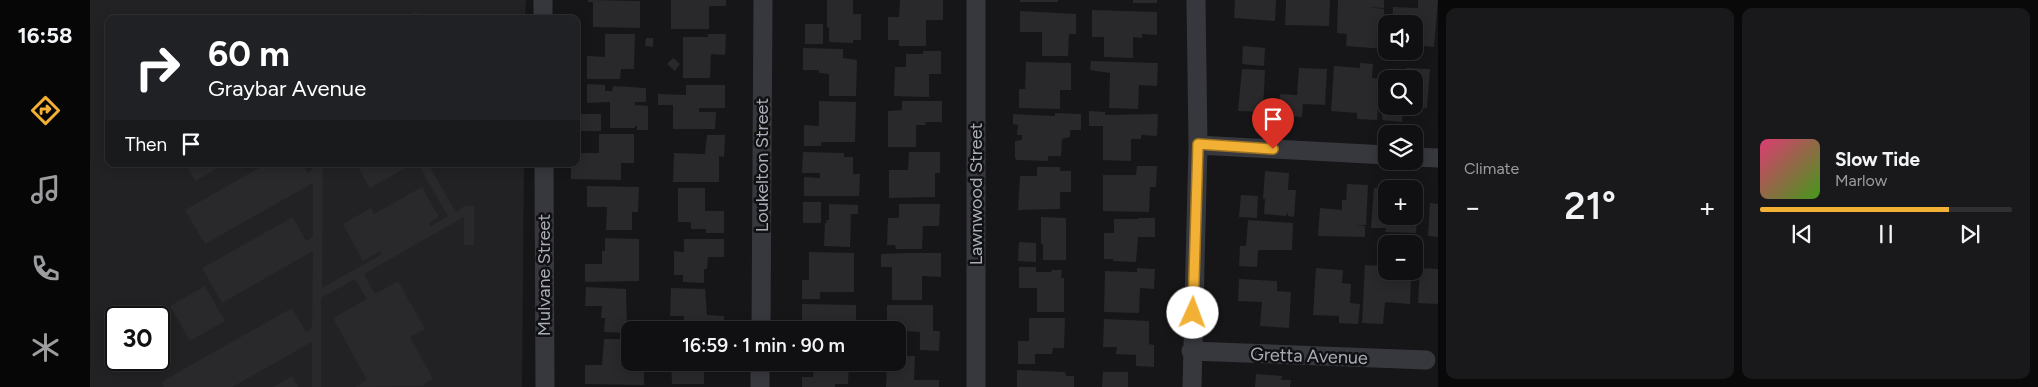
<!DOCTYPE html>
<html lang="en">
<head>
<meta charset="utf-8">
<style>
  body { margin:0; font-family:Figtree,sans-serif; background:#19191b; color:#f1f3f6; height:100vh; display:flex; flex-direction:column; font-size:19px; white-space:nowrap }
  * { box-sizing:border-box; margin:0 }
  p { font-size:16px; color:#9c9d9f }
  .icon { flex:none; width:28px; height:28px; fill:none; stroke:currentColor; stroke-width:2; stroke-linecap:round; stroke-linejoin:round }
  .map { position:relative; flex:1; overflow:hidden }
  .panel { display:flex; flex-direction:column; gap:8px; padding:8px; background:#09090a; width:600px }
  .panel>* { flex:none }
  .top-card { position:absolute; left:15px; top:15px; width:475px; height:152px; border-radius:10px; box-shadow:0 2px 12px #0003,0 0 0 1px #303032; background:#202124; color:#fff; overflow:hidden }
  .buttons { position:absolute; left:1288px; top:15px; display:grid; gap:10px }
  .buttons a { display:grid; place-items:center; width:45px; height:45px; border-radius:10px; background:#101012; box-shadow:0 2px 12px #0003,0 0 0 1px #303032; font-size:25px }
  .speed { position:absolute; left:15px; top:306px; display:flex; gap:10px; font-size:25px; font-weight:700; text-align:center }
  .speed>* { display:grid; place-content:center; width:65px; height:65px; border-radius:50%; background:#101012; box-shadow:0 2px 12px #0003,0 0 0 1px #303032; line-height:1 }
  .speed .limit { border:2px solid #111; border-radius:8px; background:#fff; color:#111 }
  .pin { position:absolute; display:grid; place-items:center; width:42px; height:42px; color:#fff; margin:-51px -21px; border-radius:50% 50% 50% 0; rotate:-45deg; box-shadow:0 0 5px #0007 }
  .pin .icon { rotate:45deg }
  .me { position:absolute; width:55px; margin:-28px; rotate:2deg; stroke-linejoin:round; filter:drop-shadow(0 0 4px #0008) }
  .turn { display:flex; align-items:center; gap:18px; height:105px; padding:0 20px; font-size:22px }
  .turn .icon { width:65px; height:65px; stroke-width:2.5 }
  .turn b { display:block; font-size:35px; line-height:42px }
  .then { display:flex; align-items:center; height:48px; padding:0 20px; background:#0003; gap:10px; font-size:19px }
  .big { font-size:38px; font-weight:600; line-height:1.1 }
  .panel .card { flex:1; display:flex; flex-direction:column; justify-content:center; gap:8px; min-width:0; padding:0 18px; border-radius:10px; background:#19191b }
  .song { display:flex; align-items:center; gap:15px }
  .cover { width:60px; height:60px; border-radius:8px; background:linear-gradient(135deg,hsl(340 70% 55%),hsl(100 70% 35%)) }
  .played { height:5px; border-radius:2px; background:linear-gradient(90deg,#f2b134 75%,#303032 75%) }
  .keys { display:flex; justify-content:space-around; direction:ltr }
  .heat { display:flex; justify-content:space-between; align-items:center; font-size:28px; direction:ltr }
  .panel .tiles { flex:1; display:grid; gap:8px; grid-template-columns:repeat(2,1fr) }
  .trip { position:absolute; left:531px; top:321px; width:285px; height:50px; border-radius:10px; background:#101012; box-shadow:0 2px 12px #0003,0 0 0 1px #303032; font-weight:600; line-height:50px; text-align:center }
  main { display:flex; flex:1; min-height:0 }
  .dock { display:flex; flex-direction:column; width:90px; justify-content:space-around; align-items:center; background:#060607; color:#9c9d9f }
  .dock .icon { width:35px; height:35px }
  .dock .on { color:#f2b134 }
  .dock b { font-size:22px; color:#f1f3f6 }
  .map>svg:first-child { display:block }
  .built { fill:#222225; fill-rule:evenodd }
  .building { fill:#29292c }
  .lines { fill:none; stroke-linecap:round; stroke-linejoin:round }
  .street { stroke:#37383d; stroke-width:19 }
  .route-casing { stroke:#9d7322; stroke-width:12 }
  .route { stroke:#f2b134; stroke-width:9 }
  .labels { text-anchor:middle; stroke-width:5; stroke-linejoin:round; paint-order:stroke }
  .street-label { font-size:18px; fill:#a8adb8; stroke:#111113 }
</style>
</head>
<body>
<main>
<nav class="dock">
<b>16:58</b>
<svg class="icon on" aria-label="directions" viewBox="0 0 24 24"><path d="M12 3l9 9-9 9-9-9zM9 14v-3h6M13 9l2 2-2 2"/></svg>
<svg class="icon" aria-label="music" viewBox="0 0 24 24"><path d="M9 18V5l10-2v13"/><circle cx="6" cy="18" r="3"/><circle cx="16" cy="16" r="3"/></svg>
<svg class="icon" aria-label="phone" viewBox="0 0 24 24"><path d="M5 4h4l2 5-3 2q2 4 5 5l2-3 5 2v4C11 20 4 13 5 4z"/></svg>
<svg class="icon" aria-label="climate" viewBox="0 0 24 24"><path d="M12 3v18M4 7l16 10M4 17L20 7"/></svg>
</nav>
<div class="map">
<svg width="1348" height="387" viewBox="0 0 1348 387">
  <rect width="100%" height="100%" fill="#161618"/>
  <!-- built -->
  <path class="built" d="M 0,0 L 436,0 L 435,19 L 19,19 L 19,164 L 434,164 L 432,387 L 0,387 ZM 26,318 L 69,318 L 69,360 L 26,360 Z"/>
  <!-- building -->
  <path class="building" d="M 498,0 L 550,1 L 550,28 L 503,27 L 503,2 L 498,2 Z
    M 581,0 L 636,0 L 636,6 L 619,6 L 619,29 L 581,29 Z
    M 737,0 L 763,0 L 763,14 L 771,14 L 771,40 L 763,40 L 763,43 L 739,42 L 739,28 L 737,27 Z
    M 810,0 L 853,0 L 853,20 L 836,20 L 836,46 L 809,46 L 809,40 L 798,40 L 798,17 L 809,17 Z
    M 930,0 L 968,0 L 968,2 L 930,2 Z
    M 1043,0 L 1067,0 L 1067,3 L 1043,3 Z
    M 1145,0 L 1186,0 L 1185,21 L 1144,18 Z
    M 1196,0 L 1240,0 L 1239,26 L 1195,25 Z
    M 1248,0 L 1294,0 L 1294,8 L 1277,7 L 1294,9 L 1295,49 L 1256,46 L 1257,34 L 1247,33 Z
    M 1328,0 L 1348,0 L 1344,47 L 1324,45 L 1324,24 L 1302,24 L 1303,7 L 1328,8 Z
    M 1002,10 L 1067,12 L 1067,35 L 1052,34 L 1052,38 L 1043,37 L 1043,58 L 1014,57 L 1014,37 L 1002,37 Z
    M 326,11 L 331,19 L 312,19 Z
    M 930,11 L 986,14 L 986,34 L 979,34 L 978,56 L 952,56 L 952,32 L 930,32 Z
    M 715,24 L 733,24 L 733,44 L 715,44 Z
    M 515,34 L 545,34 L 544,69 L 531,69 L 530,79 L 497,79 L 497,56 L 515,57 Z
    M 618,34 L 636,34 L 635,55 L 621,54 L 620,78 L 593,78 L 593,37 L 618,37 Z
    M 556,38 L 563,38 L 563,47 L 555,46 Z
    M 1153,46 L 1175,48 L 1174,66 L 1152,64 Z
    M 713,48 L 753,49 L 753,58 L 767,60 L 766,96 L 739,96 L 739,74 L 729,73 L 729,70 L 713,70 Z
    M 833,51 L 851,51 L 851,74 L 839,74 L 839,97 L 804,96 L 805,67 L 816,67 L 816,54 L 833,54 Z
    M 583,58 L 590,64 L 585,71 L 577,64 Z
    M 1001,61 L 1068,63 L 1067,86 L 1049,85 L 1048,109 L 1019,108 L 1020,73 L 1000,70 Z
    M 936,62 L 981,63 L 981,90 L 970,90 L 970,109 L 929,108 L 929,89 L 935,89 Z
    M 1270,63 L 1283,64 L 1282,78 L 1290,79 L 1287,120 L 1267,119 L 1267,113 L 1241,111 L 1244,66 L 1270,68 Z
    M 1209,68 L 1237,69 L 1235,105 L 1213,104 L 1212,117 L 1188,116 L 1190,94 L 1207,95 Z
    M 1316,68 L 1340,69 L 1337,108 L 1324,107 L 1324,79 L 1315,79 Z
    M 1152,69 L 1175,70 L 1173,112 L 1148,111 Z
    M 497,84 L 515,85 L 515,91 L 522,91 L 523,86 L 556,88 L 556,102 L 545,102 L 545,105 L 558,106 L 558,130 L 547,130 L 547,126 L 545,126 L 545,128 L 520,128 L 520,102 L 497,103 Z
    M 596,85 L 635,85 L 635,108 L 609,108 L 609,112 L 626,112 L 625,129 L 583,129 L 583,105 L 568,105 L 568,94 L 596,95 Z
    M 729,101 L 766,102 L 765,142 L 731,142 L 731,146 L 714,146 L 714,125 L 729,126 Z
    M 812,101 L 852,101 L 852,122 L 835,122 L 836,125 L 826,125 L 826,147 L 798,147 L 798,111 L 812,110 Z
    M 1294,103 L 1296,103 L 1296,106 L 1313,106 L 1312,122 L 1292,120 Z
    M 999,111 L 1015,112 L 1015,115 L 1068,114 L 1067,136 L 1051,135 L 1051,139 L 1041,139 L 1041,161 L 1013,160 L 1013,126 L 999,126 Z
    M 965,113 L 991,114 L 991,130 L 980,130 L 980,137 L 972,139 L 971,156 L 958,156 L 958,161 L 927,160 L 925,158 L 925,141 L 932,140 L 932,135 L 927,135 L 928,125 L 923,124 L 923,114 L 965,116 Z
    M 487,114 L 511,114 L 511,131 L 487,131 Z
    M 509,134 L 544,134 L 544,163 L 531,163 L 531,180 L 481,179 L 481,164 L 486,164 L 486,153 L 509,153 Z
    M 617,135 L 635,135 L 634,157 L 629,156 L 629,182 L 583,182 L 584,153 L 615,154 Z
    M 713,152 L 754,153 L 754,157 L 763,157 L 763,174 L 770,174 L 769,196 L 714,196 L 714,177 L 730,178 L 730,173 L 712,173 Z
    M 819,152 L 850,152 L 850,173 L 845,173 L 845,197 L 799,198 L 799,170 L 818,170 Z
    M 96,164 L 135,164 L 105,181 Z
    M 176,164 L 212,164 L 218,173 L 223,169 L 223,164 L 233,164 L 232,288 L 292,254 L 290,251 L 273,261 L 253,224 L 281,208 L 284,214 L 332,187 L 349,217 L 339,223 L 341,226 L 358,216 L 328,164 L 338,164 L 366,212 L 374,206 L 384,206 L 384,245 L 374,245 L 374,217 L 274,274 L 285,294 L 308,281 L 335,329 L 320,337 L 343,379 L 334,384 L 336,386 L 265,387 L 277,380 L 243,318 L 277,299 L 265,279 L 231,298 L 231,387 L 222,387 L 222,342 L 142,387 L 74,387 L 71,382 L 202,308 L 216,332 L 222,328 L 223,251 L 132,303 L 112,268 L 203,217 L 216,241 L 223,237 L 223,183 L 115,244 L 95,210 Z
    M 266,164 L 323,164 L 280,188 Z
    M 1047,166 L 1067,166 L 1066,187 L 1060,187 L 1059,212 L 1013,211 L 1013,175 L 1046,175 Z
    M 947,167 L 970,167 L 970,171 L 981,171 L 981,192 L 970,192 L 970,209 L 928,210 L 930,176 L 947,176 Z
    M 1175,171 L 1199,173 L 1198,190 L 1206,190 L 1204,217 L 1198,216 L 1198,212 L 1196,216 L 1174,214 L 1175,199 L 1173,199 Z
    M 1257,184 L 1278,185 L 1276,225 L 1266,225 L 1275,226 L 1275,237 L 1228,236 L 1230,208 L 1252,210 L 1252,200 L 1256,200 Z
    M 497,186 L 549,187 L 548,212 L 542,212 L 542,230 L 516,230 L 517,207 L 497,207 Z
    M 588,188 L 615,188 L 615,211 L 634,211 L 634,233 L 616,233 L 616,229 L 601,229 L 601,222 L 588,222 Z
    M 1284,188 L 1296,188 L 1296,216 L 1324,216 L 1324,194 L 1329,194 L 1326,233 L 1295,232 L 1296,228 L 1281,228 Z
    M 1151,195 L 1168,196 L 1167,218 L 1149,217 Z
    M 713,202 L 731,202 L 731,223 L 713,223 Z
    M 1340,203 L 1348,204 L 1348,237 L 1338,236 Z
    M 739,204 L 768,205 L 768,214 L 761,214 L 760,247 L 734,246 L 735,223 L 737,223 L 736,220 L 739,220 Z
    M 809,204 L 850,204 L 849,226 L 833,226 L 832,249 L 806,249 L 805,245 L 797,245 L 798,218 L 809,218 Z
    M 951,217 L 976,218 L 976,260 L 953,260 L 953,244 L 951,244 Z
    M 1048,218 L 1065,218 L 1065,237 L 1048,237 L 1046,262 L 1023,261 L 1023,259 L 1014,259 L 1014,233 L 1024,233 L 1024,219 L 1048,219 Z
    M 1158,220 L 1203,223 L 1202,250 L 1168,250 L 1167,267 L 1149,266 L 1150,246 L 1156,246 Z
    M 515,238 L 549,239 L 549,281 L 495,282 L 495,264 L 512,264 L 512,251 L 515,251 Z
    M 594,239 L 634,239 L 634,257 L 618,257 L 617,269 L 614,269 L 614,283 L 593,282 L 593,275 L 584,275 L 584,251 L 594,252 Z
    M 929,242 L 946,243 L 946,262 L 928,261 Z
    M 719,252 L 764,253 L 764,292 L 730,292 L 730,299 L 712,299 L 712,280 L 719,280 Z
    M 817,253 L 851,253 L 851,277 L 832,276 L 832,300 L 802,300 L 802,267 L 791,267 L 791,254 Z
    M 1275,265 L 1296,266 L 1296,271 L 1303,271 L 1303,277 L 1321,279 L 1320,304 L 1295,302 L 1293,324 L 1272,323 Z
    M 929,267 L 946,267 L 946,272 L 961,272 L 962,270 L 972,270 L 971,278 L 974,278 L 974,312 L 947,312 L 947,288 L 929,288 Z
    M 1047,268 L 1065,269 L 1064,289 L 1050,288 L 1049,313 L 1014,312 L 1015,271 L 1047,272 Z
    M 1226,268 L 1253,270 L 1252,283 L 1261,284 L 1260,303 L 1270,304 L 1268,324 L 1249,323 L 1249,316 L 1223,315 Z
    M 1330,268 L 1348,269 L 1348,304 L 1328,303 Z
    M 1149,279 L 1187,281 L 1187,291 L 1201,292 L 1199,328 L 1170,326 L 1172,302 L 1148,301 Z
    M 115,286 L 135,321 L 100,341 L 80,306 Z
    M 496,287 L 536,289 L 537,333 L 514,332 L 515,318 L 511,318 L 512,306 L 495,306 Z
    M 581,288 L 615,289 L 617,315 L 634,316 L 634,330 L 594,330 L 594,316 L 580,316 Z
    M 712,304 L 766,305 L 766,330 L 732,330 L 732,326 L 712,325 Z
    M 797,305 L 843,305 L 843,331 L 850,331 L 849,351 L 830,350 L 830,332 L 797,330 Z
    M 939,318 L 975,318 L 974,348 L 963,348 L 962,354 L 945,354 L 945,364 L 928,364 L 928,341 L 939,341 Z
    M 1014,319 L 1059,321 L 1059,344 L 1064,345 L 1064,367 L 1046,366 L 1046,355 L 1026,354 L 1027,347 L 1013,347 Z
    M 514,339 L 537,339 L 537,364 L 554,364 L 554,385 L 495,384 L 495,365 L 512,365 Z
    M 808,356 L 825,356 L 824,380 L 849,380 L 849,387 L 796,387 L 797,362 L 808,362 Z
    M 581,362 L 617,362 L 617,370 L 614,370 L 614,384 L 582,384 Z
    M 724,362 L 759,362 L 758,384 L 745,384 L 745,387 L 712,387 L 712,377 L 723,377 Z
    M 927,370 L 975,372 L 976,376 L 984,376 L 984,387 L 927,387 Z
    M 1013,372 L 1038,372 L 1038,387 L 1012,387 Z
    M 1166,374 L 1192,376 L 1191,380 L 1201,380 L 1200,387 L 1165,387 Z
    M 202,376 L 208,387 L 183,387 Z"/>
  <g class="lines">
    <!-- street -->
    <path class="street" d="M 453,0 L 453,19
      M 886,0 L 886,387
      M 1108,145 L 1296,155
      M 1324,157 L 1348,158
      M 454,164 L 455,387
      M 671,330 L 673,0
      M 1101,351 L 1336,360
      M 670,387 L 670,362
      M 1102,387 L 1108,145 L 1106,0"/>
  </g>
  <g class="lines">
    <defs>
      <path id="route" d="M 1103,313 L 1108,144 L 1183,149"/>
    </defs>
    <!-- route casing -->
    <use href="#route" class="route-casing"/>
    <!-- route -->
    <use href="#route" class="route"/>
  </g>
  <g class="labels">
    <!-- street labels -->
    <g class="street-label">
      <text transform="translate(672 165) rotate(-90)" y="6">Loukelton Street</text>
      <text transform="translate(886 194) rotate(-90)" y="6">Lawnwood Street</text>
      <text transform="translate(454 275) rotate(-90)" y="6">Mulvane Street</text>
      <text transform="translate(1219 356) rotate(2)" y="6">Gretta Avenue</text>
    </g>
  </g>
</svg>
<div class="buttons">
<a><svg class="icon" aria-label="sound" viewBox="0 0 24 24"><path d="M4 9h4l5-4v14l-5-4H4zM17 9q2 3 0 6"/></svg></a>
<a><svg class="icon" aria-label="search" viewBox="0 0 24 24"><circle cx="10" cy="10" r="6"/><path d="M15 15l6 6"/></svg></a>
<a><svg class="icon" aria-label="layers" viewBox="0 0 24 24"><path d="M12 4l9 5-9 5-9-5zM3 14l9 5 9-5"/></svg></a>
<a>+</a>
<a>−</a>
</div>
<div class="speed"><div class="limit">30</div></div>
<div class="pin" style="left:1183px;top:149px;background:#d93025"><svg class="icon" aria-label="arrive" viewBox="0 0 24 24"><path d="M6 21V4h12l-3 4 3 4H6"/></svg></div>
<svg class="me" style="left:1103px;top:313px" viewBox="-20 -20 40 40"><circle r="19" fill="#fff"/><path d="M0-13L10 11 0 6-10 11z" fill="#f2b134"/></svg>
<div class="trip">16:59 · 1 min · 90 m</div>
<div class="top-card">
<div class="turn"><svg class="icon" aria-label="right" viewBox="0 0 24 24"><path d="M7 20v-9h11M14 6l5 5-5 5"/></svg><div><b>60 m</b>Graybar Avenue</div></div>
<div class="then">Then<svg class="icon" aria-label="arrive" viewBox="0 0 24 24"><path d="M6 21V4h12l-3 4 3 4H6"/></svg></div>
</div>
</div>
<section class="panel">
<div class="tiles">
<div class="card"><p>Climate</p>
<div class="heat"><a>−</a><b class="big">21°</b><a>+</a></div>
</div>
<div class="card">
<div class="song"><i class="cover"></i><div><b>Slow Tide</b><p>Marlow</p></div></div>
<div class="played"></div>
<div class="keys"><svg class="icon" aria-label="previous" viewBox="0 0 24 24"><path d="M18 5L8 12l10 7zM5 5v14"/></svg><svg class="icon" aria-label="pause" viewBox="0 0 24 24"><path d="M8 5v14M16 5v14"/></svg><svg class="icon" aria-label="next" viewBox="0 0 24 24"><path d="M6 5l10 7-10 7zM19 5v14"/></svg></div>
</div>
</div>
</section>
</main>
</body>
</html>
